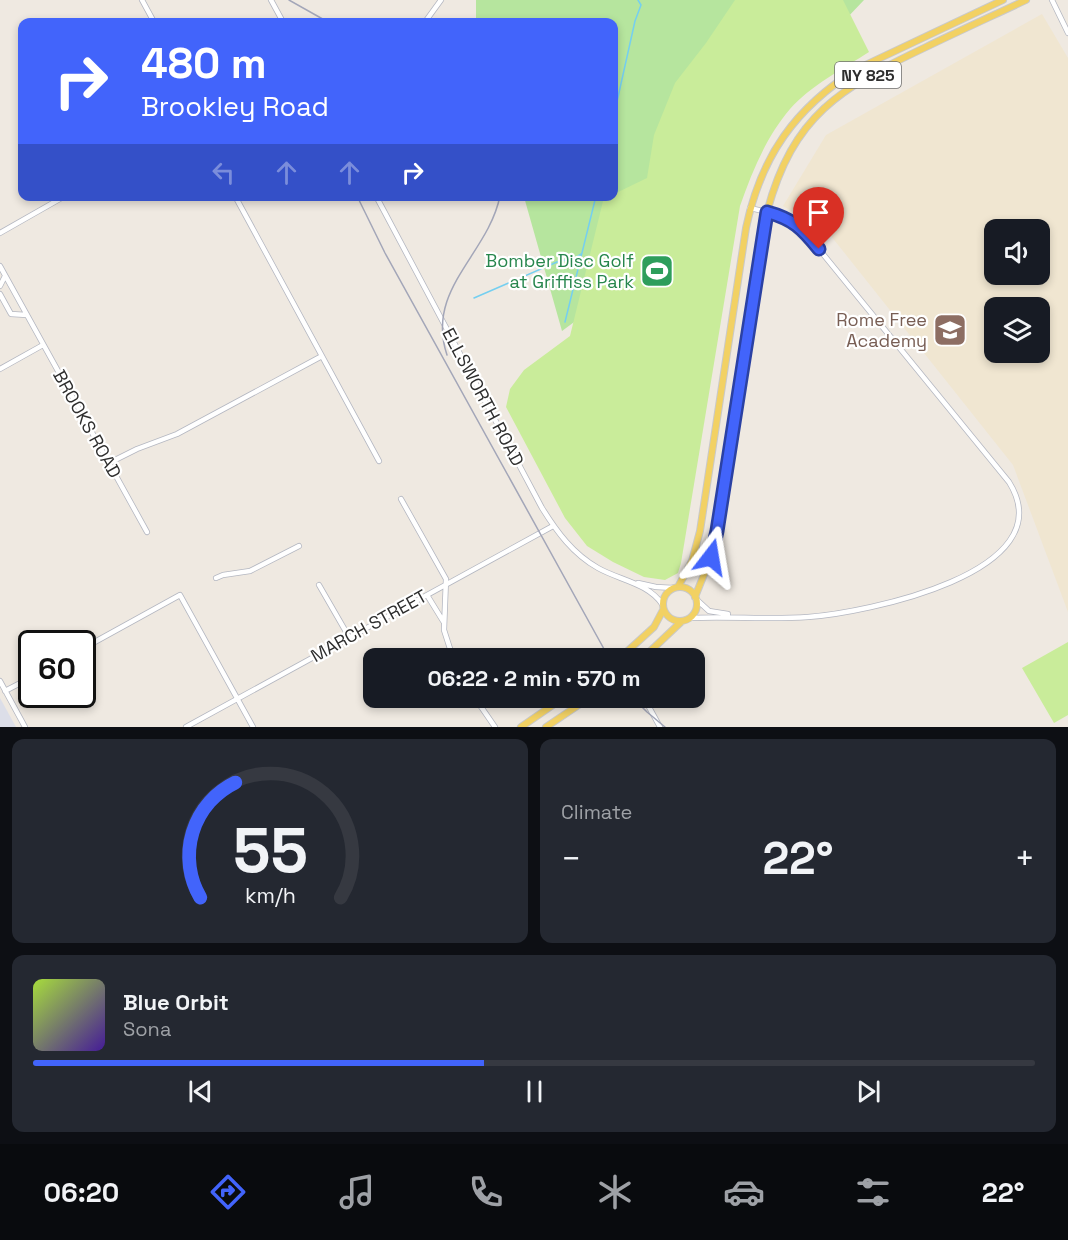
<!DOCTYPE html>
<html lang="en">
<head>
<meta charset="utf-8">
<style>
  body { margin:0; font-family:"Space Grotesk",sans-serif; background:#242831; color:#f1f3f6; height:100vh; display:flex; flex-direction:column; font-size:22px; white-space:nowrap }
  * { box-sizing:border-box; margin:0 }
  p { font-size:20px; color:#9ea1a6 }
  .icon { flex:none; width:33px; height:33px; fill:none; stroke:currentColor; stroke-width:2; stroke-linecap:round; stroke-linejoin:round }
  .map { position:relative; height:727px; overflow:hidden }
  .side { display:flex; flex-direction:column; gap:12px; padding:12px; background:#0d0f14; flex:1 }
  .side>* { flex:none }
  .hud { position:absolute; left:18px; top:18px; width:600px; height:183px; border-radius:12px; box-shadow:0 3px 9px #0003; background:#4264fb; color:#fff; overflow:hidden }
  .fabs { position:absolute; left:984px; top:219px; display:grid; gap:12px }
  .fabs a { display:grid; place-items:center; width:66px; height:66px; border-radius:12px; background:#171b24; box-shadow:0 3px 9px #0003; font-size:30px }
  .speed { position:absolute; left:18px; top:630px; display:flex; gap:12px; font-size:30px; font-weight:700; text-align:center }
  .speed>* { display:grid; place-content:center; width:78px; height:78px; border-radius:50%; background:#171b24; box-shadow:0 3px 9px #0003; line-height:1 }
  .speed .limit { border:3px solid #111; border-radius:9px; background:#fff; color:#111 }
  .pin { position:absolute; display:grid; place-items:center; width:51px; height:51px; color:#fff; margin:-62px -26px; border-radius:50% 50% 50% 0; rotate:-45deg; box-shadow:0 0 6px #0007 }
  .pin .icon { rotate:45deg }
  .me { position:absolute; width:66px; margin:-33px; rotate:14deg; stroke-linejoin:round; filter:drop-shadow(0 0 4px #0008) }
  .turn { display:flex; align-items:center; gap:21px; height:126px; padding:0 24px; font-size:27px }
  .turn .icon { width:78px; height:78px; stroke-width:2.5 }
  .turn b { display:block; font-size:42px; line-height:51px }
  .lanes { display:flex; align-items:center; height:57px; padding:0 24px; background:#0003; justify-content:center; gap:30px; direction:ltr }
  .lanes .off { opacity:.35 }
  .big { font-size:45px; font-weight:700; line-height:1.1 }
  .side .widget { flex:1; display:flex; flex-direction:column; justify-content:center; gap:9px; min-width:0; padding:0 21px; border-radius:12px; background:#242831 }
  .side .dial { align-items:center; gap:0 }
  .dial svg { height:156px; overflow:visible; fill:none; stroke:#363941; stroke-width:7; stroke-linecap:round; text-anchor:middle }
  .dial text { fill:#f1f3f6; stroke:none }
  .song { display:flex; align-items:center; gap:18px }
  .cover { width:72px; height:72px; border-radius:9px; background:linear-gradient(135deg,hsl(80 70% 55%),hsl(260 70% 35%)) }
  .played { height:6px; border-radius:3px; background:linear-gradient(90deg,#4264fb 45%,#363941 45%) }
  .keys { display:flex; justify-content:space-around; direction:ltr }
  .heat { display:flex; justify-content:space-between; align-items:center; font-size:33px; direction:ltr }
  .side .tiles { flex:1; display:grid; gap:12px; grid-template-columns:1fr 1fr }
  .widget:last-child { grid-column:span 2 }
  .trip { position:absolute; left:363px; top:648px; width:342px; height:60px; border-radius:12px; background:#171b24; box-shadow:0 3px 9px #0003; font-weight:700; line-height:60px; text-align:center }
  .tab-bar { display:flex; height:96px; justify-content:space-around; align-items:center; background:#090b0e; color:#9ea1a6 }
  .tab-bar .icon { width:42px; height:42px }
  .tab-bar .active { color:#4264fb }
  .tab-bar b { font-size:27px; color:#f1f3f6 }
  .map>svg:first-child { display:block }
  .education { fill:#f0e6d1; fill-rule:evenodd }
  .airport { fill:#dcdee8 }
  .green { fill:#b6e59e }
  .pitch { fill:#c9ec9a }
  .lines { fill:none; stroke-linecap:round; stroke-linejoin:round }
  .stream { stroke:#75cff0; stroke-width:1.5 }
  .minor-casing { stroke:#b4b7c1; stroke-width:6 }
  .major-casing { stroke:#c9c9c9; stroke-width:8 }
  .minor { stroke:#fff; stroke-width:4.5 }
  .major { stroke:#f2d163; stroke-width:6 }
  .rail { stroke:#a3a6b8; stroke-width:1.5 }
  .route-casing { stroke:#2b41a3; stroke-width:15 }
  .route { stroke:#4264fb; stroke-width:10 }
  .labels { text-anchor:middle; stroke-width:4.5; stroke-linejoin:round; paint-order:stroke }
  .shield { fill:#fff; stroke:#6d6d6d; stroke-width:1.5 }
  .shield-label { font-size:16px; font-weight:bold; fill:#2e2e2e }
  .leisure-label { font-size:18px; fill:#27864d; stroke:#fff; text-anchor:end }
  .education-label { font-size:18px; fill:#785e54; stroke:#fff; text-anchor:end }
  .street-label { font-size:18px; fill:#2e2e2e; stroke:#fff }
</style>
</head>
<body>
<div class="map">
<svg width="1068" height="727" viewBox="0 0 1068 727">
  <rect width="100%" height="100%" fill="#efe9e1"/>
  <!-- education -->
  <path class="education" d="M 1042,14 L 1068,58 L 1068,612 L 1013,465 L 831,236 L 783,206 L 826,135 ZM 994,230 L 1040,230 L 1040,274 L 994,274 ZM 994,308 L 1040,308 L 1040,352 L 994,352 Z"/>
  <!-- airport -->
  <path class="airport" d="M 0,698 L 16,727 L 0,727 Z"/>
  <!-- green -->
  <path class="green" d="M 476,0 L 864,0 L 809,58 L 696,232 L 562,331 L 524,197 L 614,196 L 614,22 L 476,22 Z"/>
  <!-- pitch -->
  <path class="pitch" d="M 735,0 L 843,0 L 869,52 C 844,68 809,87 790,109 C 766,137 752,172 740,206 L 681,563 L 678,573 L 665,580 L 644,577 L 613,562 L 587,546 L 565,518 L 506,407 L 510,389 L 524,370 L 570,336 L 604,197 L 614,196 L 614,194 L 647,178 L 654,135 L 675,83 L 706,43 Z
    M 1068,642 L 1068,715 L 1054,723 L 1022,668 Z"/>
  <g class="lines">
    <!-- stream -->
    <path class="stream" d="M 614,115 L 635,21 L 641,5 L 638,0
      M 474,298 L 557,262 L 575,258 L 581,254
      M 565,322 L 596,196"/>
    <defs>
      <path id="minor" d="M 142,0 L 154,22
        M 271,0 L 283,22
        M 1052,0 L 1068,33
        M 425,22 L 441,0
        M 235,196 L 379,461
        M 376,196 L 542,508 C 557,532 573,554 598,568 C 619,580 648,583 662,604
        M 0,233 L 65,196
        M 0,266 L 147,532
        M 0,286 L 5,276
        M 0,294 L 11,314 L 27,315
        M 0,369 L 43,345
        M 109,463 L 137,449 L 177,434 L 322,356
        M 401,499 L 446,579 L 444,630 L 453,658
        M 216,578 L 223,575 L 250,571 L 299,546
        M 638,583 L 656,587 L 674,588
        M 319,585 L 349,637
        M 427,595 L 443,621
        M 696,599 L 709,611 L 728,614
        M 690,618 C 729,616 769,620 808,617 C 864,613 1066,573 1009,482 L 805,232 C 790,217 771,213 750,208
        M 82,649 L 180,595 L 253,727
        M 0,681 L 25,727
        M 5,691 L 32,677
        M 475,698 L 495,727
        M 644,698 L 660,727
        M 186,727 L 553,526"/>
      <path id="major" d="M663 604a17 17 0 1 1 34 0a17 17 0 1 1-34 0Z
        M 678,587 L 692,561 L 700,531 L 746,228 C 761,156 795,108 857,69 L 1003,0
        M 695,597 L 711,557 L 717,531 L 767,212 C 793,115 840,88 926,47 C 959,31 992,16 1026,0
        M 620,658 L 654,627 L 663,610
        M 643,658 L 681,622
        M 521,727 L 563,698
        M 546,727 L 589,698"/>
    </defs>
    <!-- minor casing -->
    <use href="#minor" class="minor-casing"/>
    <!-- major casing -->
    <use href="#major" class="major-casing"/>
    <!-- minor -->
    <use href="#minor" class="minor"/>
    <!-- major -->
    <use href="#major" class="major"/>
    <!-- rail -->
    <path class="rail" d="M 289,0 L 328,22
      M 357,196 L 385,253 L 609,658
      M 447,355 C 425,289 488,255 500,196
      M 633,698 L 647,712 L 665,727"/>
  </g>
  <g class="lines">
    <defs>
      <path id="route" d="M 711,557 L 717,531 L 767,212 C 793,219 802,228 819,249"/>
    </defs>
    <!-- route casing -->
    <use href="#route" class="route-casing"/>
    <!-- route -->
    <use href="#route" class="route"/>
  </g>
  <!-- icons -->
  <defs>
    <symbol id="stadium-square" viewBox="-11 -11 22 22"><rect x="-9" y="-9" width="18" height="18" rx="4" fill="#2e9e5b" stroke="#fff"/><path d="M0-5a6.5 5 0 1 0 0 10a6.5 5 0 1 0 0-10ZM-3.5-1.8h7v3.6h-7Z" fill="#fff"/></symbol>
    <symbol id="school-square" viewBox="-11 -11 22 22"><rect x="-9" y="-9" width="18" height="18" rx="4" fill="#8d6e63" stroke="#fff"/><path d="M0-5L7-2L0 1L-7-2ZM-4 1L0 2.5L4 1V4Q0 6-4 4Z" fill="#fff"/></symbol>
  </defs>
  <g fill-rule="evenodd">
    <use href="#stadium-square" x="638" y="252" width="38" height="38"/>
    <use href="#school-square" x="931" y="311" width="38" height="38"/>
  </g>
  <g class="labels">
    <!-- shield labels -->
    <rect class="shield" x="835" y="62" width="66" height="26" rx="4.5"/>
    <g class="shield-label">
      <text x="868" y="81">NY 825</text>
    </g>
    <!-- leisure labels -->
    <g class="leisure-label">
      <text x="634" y="267">Bomber Disc Golf<tspan x="634" dy="21">at Griffiss Park</tspan></text>
    </g>
    <!-- education labels -->
    <g class="education-label">
      <text x="927" y="326">Rome Free<tspan x="927" dy="21">Academy</tspan></text>
    </g>
    <!-- street labels -->
    <g class="street-label">
      <text transform="translate(483 397) rotate(62)" y="6">ELLSWORTH ROAD</text>
      <text transform="translate(87 424) rotate(61)" y="6">BROOKS ROAD</text>
      <text transform="translate(369 626) rotate(-29)" y="6">MARCH STREET</text>
    </g>
  </g>
</svg>
<div class="fabs">
<a><svg class="icon" aria-label="sound" viewBox="0 0 24 24"><path d="M4 9h4l5-4v14l-5-4H4zM17 9q2 3 0 6"/></svg></a>
<a><svg class="icon" aria-label="layers" viewBox="0 0 24 24"><path d="M12 4l9 5-9 5-9-5zM3 14l9 5 9-5"/></svg></a>
</div>
<div class="speed"><div class="limit">60</div></div>
<div class="pin" style="left:819px;top:249px;background:#d93025"><svg class="icon" aria-label="arrive" viewBox="0 0 24 24"><path d="M6 21V4h12l-3 4 3 4H6"/></svg></div>
<svg class="me" style="left:711px;top:557px" viewBox="-20 -20 40 40"><path d="M0-17L14 15 0 8-14 15z" fill="#4264fb" stroke="#fff" stroke-width="4"/></svg>
<div class="trip">06:22 · 2 min · 570 m</div>
<div class="hud">
<div class="turn"><svg class="icon" aria-label="right" viewBox="0 0 24 24"><path d="M7 20v-9h11M14 6l5 5-5 5"/></svg><div><b>480 m</b>Brookley Road</div></div>
<div class="lanes"><svg class="icon off" aria-label="left" viewBox="0 0 24 24"><path d="M17 20v-9H6M10 6l-5 5 5 5"/></svg><svg class="icon off" aria-label="ahead" viewBox="0 0 24 24"><path d="M12 20V5M6 11l6-6 6 6"/></svg><svg class="icon off" aria-label="ahead" viewBox="0 0 24 24"><path d="M12 20V5M6 11l6-6 6 6"/></svg><svg class="icon" aria-label="right" viewBox="0 0 24 24"><path d="M7 20v-9h11M14 6l5 5-5 5"/></svg></div>
</div>
</div>
<section class="side">
<div class="tiles">
<div class="widget dial"><svg viewBox="0 0 100 80">
<path d="M14 69A42 42 0 1 1 86 69"/>
<path d="M14 69A42 42 0 0 1 32 10" stroke="#4264fb"/>
<text x="50" y="56" font-size="32" font-weight="700">55</text>
<text x="50" y="72" font-size="11">km/h</text>
</svg></div>
<div class="widget"><p>Climate</p>
<div class="heat"><a>−</a><b class="big">22°</b><a>+</a></div>
</div>
<div class="widget">
<div class="song"><i class="cover"></i><div><b>Blue Orbit</b><p>Sona</p></div></div>
<div class="played"></div>
<div class="keys"><svg class="icon" aria-label="previous" viewBox="0 0 24 24"><path d="M18 5L8 12l10 7zM5 5v14"/></svg><svg class="icon" aria-label="pause" viewBox="0 0 24 24"><path d="M8 5v14M16 5v14"/></svg><svg class="icon" aria-label="next" viewBox="0 0 24 24"><path d="M6 5l10 7-10 7zM19 5v14"/></svg></div>
</div>
</div>
</section>
<nav class="tab-bar">
<b>06:20</b>
<svg class="icon active" aria-label="directions" viewBox="0 0 24 24"><path d="M12 3l9 9-9 9-9-9zM9 14v-3h6M13 9l2 2-2 2"/></svg>
<svg class="icon" aria-label="music" viewBox="0 0 24 24"><path d="M9 18V5l10-2v13"/><circle cx="6" cy="18" r="3"/><circle cx="16" cy="16" r="3"/></svg>
<svg class="icon" aria-label="phone" viewBox="0 0 24 24"><path d="M5 4h4l2 5-3 2q2 4 5 5l2-3 5 2v4C11 20 4 13 5 4z"/></svg>
<svg class="icon" aria-label="climate" viewBox="0 0 24 24"><path d="M12 3v18M4 7l16 10M4 17L20 7"/></svg>
<svg class="icon" aria-label="car" viewBox="0 0 24 24"><path d="M5 17H2v-5l4-1 3-4h7l3 4 3 1v5h-3M9 17h6M6 11h13"/><circle cx="7" cy="17" r="2"/><circle cx="17" cy="17" r="2"/></svg>
<svg class="icon" aria-label="filters" viewBox="0 0 24 24"><path d="M4 7h16M4 17h16"/><circle cx="9" cy="7" r="2"/><circle cx="15" cy="17" r="2"/></svg>
<b>22°</b>
</nav>
</body>
</html>
